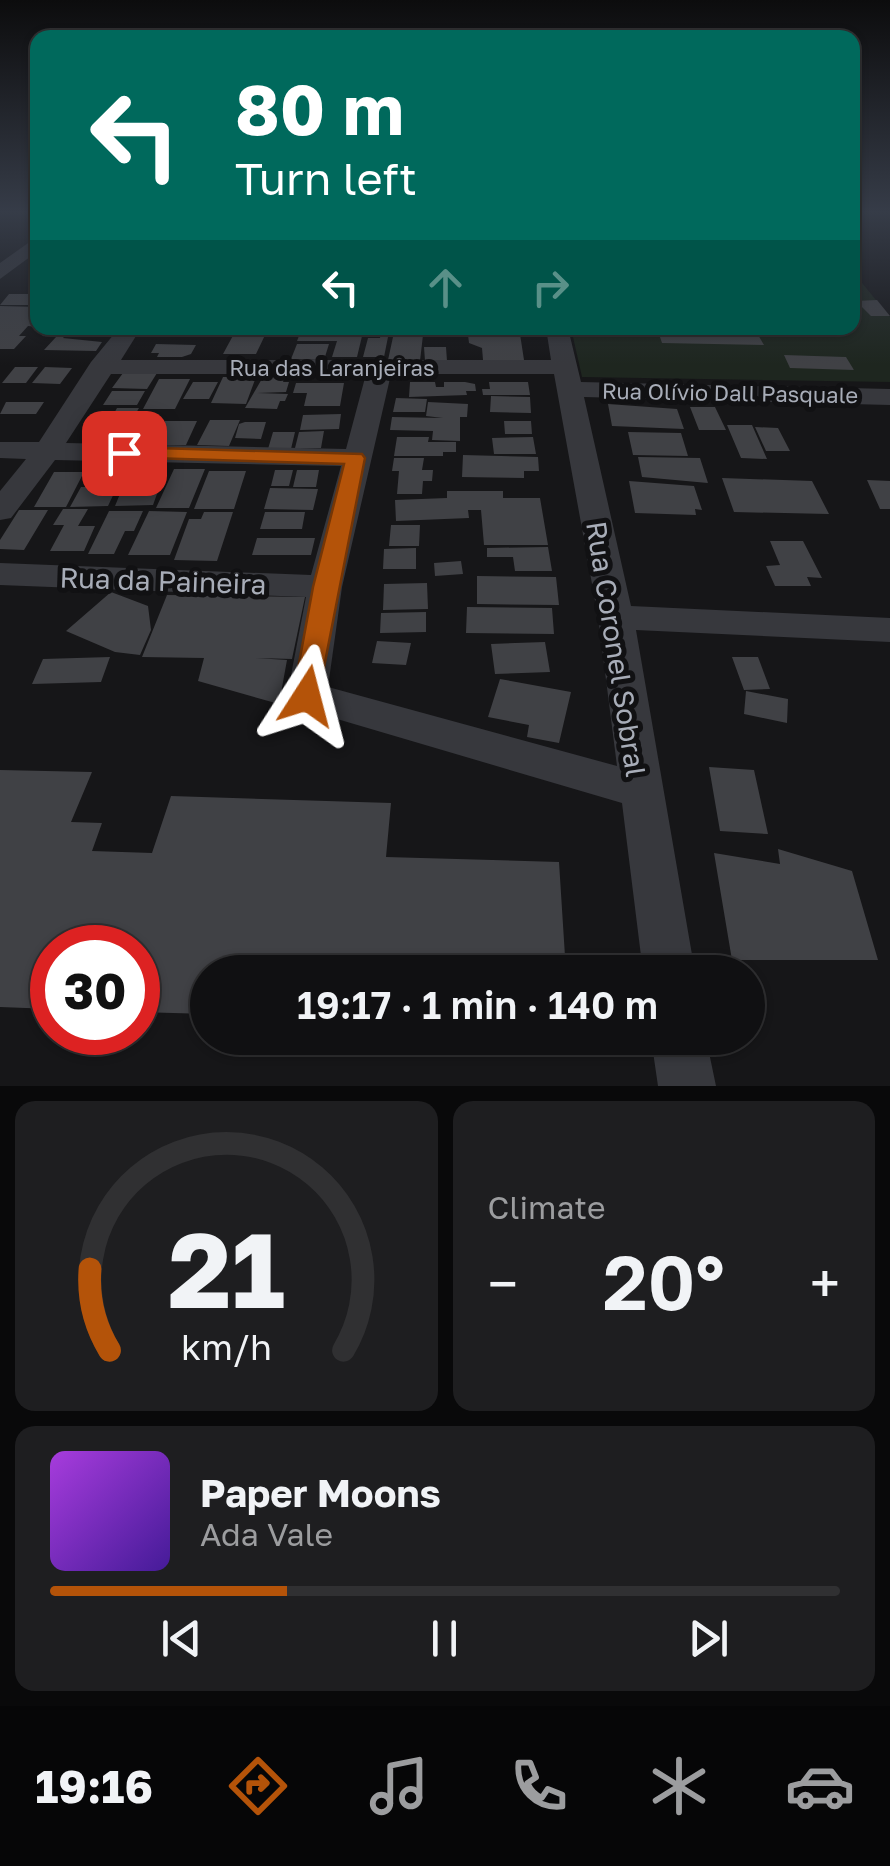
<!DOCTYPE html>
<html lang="en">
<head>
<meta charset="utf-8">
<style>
  body { margin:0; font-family:"Golos Text",sans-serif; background:#1e1e20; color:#f1f3f6; height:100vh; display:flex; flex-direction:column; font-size:38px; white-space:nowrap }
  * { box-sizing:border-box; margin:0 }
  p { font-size:32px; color:#9c9d9f }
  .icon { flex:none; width:55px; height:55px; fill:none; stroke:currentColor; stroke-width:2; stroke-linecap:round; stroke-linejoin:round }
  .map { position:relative; height:1086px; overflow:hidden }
  .drawer { display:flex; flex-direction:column; gap:15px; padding:15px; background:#09090a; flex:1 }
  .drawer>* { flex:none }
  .banner { position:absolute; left:30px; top:30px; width:830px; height:305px; border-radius:20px; box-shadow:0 2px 8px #0004,0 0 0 2px #303032; background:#00695c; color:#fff; overflow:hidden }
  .speed { position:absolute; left:30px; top:925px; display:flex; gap:20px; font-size:50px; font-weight:700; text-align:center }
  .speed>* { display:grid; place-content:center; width:130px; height:130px; border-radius:50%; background:#101012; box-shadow:0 2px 8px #0004,0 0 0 2px #303032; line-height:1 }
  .speed .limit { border:15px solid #d22; background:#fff; color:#111 }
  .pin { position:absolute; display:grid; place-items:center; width:85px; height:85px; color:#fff; margin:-42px; border-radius:20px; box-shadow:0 5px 15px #0006 }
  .me { position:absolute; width:110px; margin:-55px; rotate:9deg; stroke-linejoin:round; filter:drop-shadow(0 0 8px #0008) }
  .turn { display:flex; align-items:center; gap:35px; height:210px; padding:0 40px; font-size:45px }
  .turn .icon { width:130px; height:130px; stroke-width:2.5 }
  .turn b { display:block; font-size:70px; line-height:85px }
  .lanes { display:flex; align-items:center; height:95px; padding:0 40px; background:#0003; justify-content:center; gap:50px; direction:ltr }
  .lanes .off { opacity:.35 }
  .big { font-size:75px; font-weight:600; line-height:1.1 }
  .drawer .card { flex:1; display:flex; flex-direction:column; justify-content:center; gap:15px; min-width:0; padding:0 35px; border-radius:20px; background:#1e1e20 }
  .drawer .dial { align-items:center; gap:0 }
  .dial svg { height:260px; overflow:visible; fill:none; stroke:#303032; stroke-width:7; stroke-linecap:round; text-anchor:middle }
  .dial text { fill:#f1f3f6; stroke:none }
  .song { display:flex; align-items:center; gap:30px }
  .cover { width:120px; height:120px; border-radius:15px; background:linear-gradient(135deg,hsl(280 70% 55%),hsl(260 70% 35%)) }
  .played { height:10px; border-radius:5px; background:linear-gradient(90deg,#b45309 30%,#303032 30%) }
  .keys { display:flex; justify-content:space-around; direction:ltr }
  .heat { display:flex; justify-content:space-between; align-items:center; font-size:55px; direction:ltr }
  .drawer .tiles { flex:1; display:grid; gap:15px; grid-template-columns:1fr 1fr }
  .card:last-child { grid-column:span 2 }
  .trip { position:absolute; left:190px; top:955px; width:575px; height:100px; border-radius:50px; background:#101012; box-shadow:0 2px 8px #0004,0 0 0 2px #303032; font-weight:600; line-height:100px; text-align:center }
  .dock { display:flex; height:160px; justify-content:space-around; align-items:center; background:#060607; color:#9c9d9f }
  .dock .icon { width:70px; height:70px }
  .dock .selected { color:#b45309 }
  .dock b { font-size:45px; color:#f1f3f6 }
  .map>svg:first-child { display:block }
  .green { fill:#1e261f }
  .building { fill:#404145 }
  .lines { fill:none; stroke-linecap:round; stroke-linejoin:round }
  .minor { fill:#37383d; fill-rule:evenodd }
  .route { fill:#b45309; stroke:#753606; stroke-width:2.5 }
  .labels { text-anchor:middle; stroke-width:10; stroke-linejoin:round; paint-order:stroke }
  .far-street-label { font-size:22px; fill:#a8adb8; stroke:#111113 }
  .street-label { font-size:28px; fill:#a8adb8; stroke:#111113 }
</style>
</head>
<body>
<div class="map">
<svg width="890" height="1086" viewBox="0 0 890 1086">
  <rect width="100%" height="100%" fill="#161618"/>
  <!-- green -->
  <path class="green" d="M 853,272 L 890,317 L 890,382 L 582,377 L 571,328 L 852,328 Z"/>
  <!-- building -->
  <path class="building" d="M 9,294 L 38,294 L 38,305 L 0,305 Z
    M 877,300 L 890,316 L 871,316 L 856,301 Z
    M 0,306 L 38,307 L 38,327 L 28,326 L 19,336 L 26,336 L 14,349 L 0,349 Z
    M 50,328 L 72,328 L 63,338 L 102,342 L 96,351 L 44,350 L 56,337 L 42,336 Z
    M 79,328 L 110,328 L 104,336 L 72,336 Z
    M 302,328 L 364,328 L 357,357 L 332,357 L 337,341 L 297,341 Z
    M 382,328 L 404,328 L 403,335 L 423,335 L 420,361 L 388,360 L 393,337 L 388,337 L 384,357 L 363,357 L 368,338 L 380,338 Z
    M 484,328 L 510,328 L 512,334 L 520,334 L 524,360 L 483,360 L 482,348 L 469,343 L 468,335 L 485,334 Z
    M 657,328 L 754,328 L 764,345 L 662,343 Z
    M 236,330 L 267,331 L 256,354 L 223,354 Z
    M 156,344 L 196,345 L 191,354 L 182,357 L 157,357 L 159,353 L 151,353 Z
    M 297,344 L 329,344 L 324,360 L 291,359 Z
    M 424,347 L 446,347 L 447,361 L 425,361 Z
    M 784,355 L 846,357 L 854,370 L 790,368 Z
    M 15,367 L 38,367 L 26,383 L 2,383 Z
    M 45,367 L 72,368 L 60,384 L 32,383 Z
    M 123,373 L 157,373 L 147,389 L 112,388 Z
    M 223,377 L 256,377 L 246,404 L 211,403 Z
    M 263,377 L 285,377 L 283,382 L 289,382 L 286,392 L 257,393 L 288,394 L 285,401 L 280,401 L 277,409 L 245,408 Z
    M 159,379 L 190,379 L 175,409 L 143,409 Z
    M 193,382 L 218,382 L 209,399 L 183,399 Z
    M 410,382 L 435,382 L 436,387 L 444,387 L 444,382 L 465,382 L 475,384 L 476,391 L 466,391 L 467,395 L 409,397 Z
    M 489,382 L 528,382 L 530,395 L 483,395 L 482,389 L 490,389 Z
    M 296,383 L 344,383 L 340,406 L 304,406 L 307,393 L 293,393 Z
    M 112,391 L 145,391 L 137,405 L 103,405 Z
    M 491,396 L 530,397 L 531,413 L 490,412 Z
    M 396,398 L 427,399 L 425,412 L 393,412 Z
    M 6,402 L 44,402 L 36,414 L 0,414 Z
    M 428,402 L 468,404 L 467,417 L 460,417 L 460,441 L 432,440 L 433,431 L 390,430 L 392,417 L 443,418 L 426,416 Z
    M 608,404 L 677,409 L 684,429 L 612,426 Z
    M 690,407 L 715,407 L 726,430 L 699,430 Z
    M 117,408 L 139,408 L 129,425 L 107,426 Z
    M 341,414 L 339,429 L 300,430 L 303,415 Z
    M 210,420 L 240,420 L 229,446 L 197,445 Z
    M 137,421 L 162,421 L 152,438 L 126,438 Z
    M 165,421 L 197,421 L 186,445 L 153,445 Z
    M 504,421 L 531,421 L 532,434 L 505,434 Z
    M 245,422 L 266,422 L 261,439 L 235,438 L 239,424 Z
    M 727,425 L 752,425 L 767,459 L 741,458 Z
    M 755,427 L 778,428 L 790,451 L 766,451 Z
    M 324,431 L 321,448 L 295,448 L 299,432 Z
    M 273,432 L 295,432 L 291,449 L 268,449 Z
    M 628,432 L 681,433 L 688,456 L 633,455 Z
    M 397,437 L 429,437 L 428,442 L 456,442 L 456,452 L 443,452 L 443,456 L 394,456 Z
    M 533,437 L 536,454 L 494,454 L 492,438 Z
    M 463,455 L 538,457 L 539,471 L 524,471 L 524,478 L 462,477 Z
    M 638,457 L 700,458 L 708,483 L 642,477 Z
    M 394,458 L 424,458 L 422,470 L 433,470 L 432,481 L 423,481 L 422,494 L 397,494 L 399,471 L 392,471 Z
    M 167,466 L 153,505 L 115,506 L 131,467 Z
    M 121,468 L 118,481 L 91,483 L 95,470 Z
    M 174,469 L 205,469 L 189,508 L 156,508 Z
    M 275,470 L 293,470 L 289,486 L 271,486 Z
    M 297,470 L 319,470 L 316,487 L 293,487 Z
    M 209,471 L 246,471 L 234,509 L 194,509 Z
    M 54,472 L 84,472 L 66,507 L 34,507 Z
    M 722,478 L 812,481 L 829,514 L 734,512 Z
    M 867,480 L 890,481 L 890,509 L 880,509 Z
    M 629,481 L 694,486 L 702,510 L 695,509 L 696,515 L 635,513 Z
    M 81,487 L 117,487 L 108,506 L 70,507 Z
    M 270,488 L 318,489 L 313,510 L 264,509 Z
    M 447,491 L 503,491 L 503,498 L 540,498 L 548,545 L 484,545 L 481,510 L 468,510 L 469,518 L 396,521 L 395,500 L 447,498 Z
    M 63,509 L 88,509 L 78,526 L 95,526 L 84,551 L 50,551 L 64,525 L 53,525 Z
    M 19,510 L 48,510 L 24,550 L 0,549 L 0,540 Z
    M 109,511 L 143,511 L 134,531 L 125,531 L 114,554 L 88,554 Z
    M 149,511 L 187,512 L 170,555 L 128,555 Z
    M 204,512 L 233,512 L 217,561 L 174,560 L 189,519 L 201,519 Z
    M 265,512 L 305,512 L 302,529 L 260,529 Z
    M 391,525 L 420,525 L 419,546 L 389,546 Z
    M 257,538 L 315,538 L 311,555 L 252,555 Z
    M 770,541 L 803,541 L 822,578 L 807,577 L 811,586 L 775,586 L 766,566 L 780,565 Z
    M 548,547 L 552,571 L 515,571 L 513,557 L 487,557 L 487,548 Z
    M 416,548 L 416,569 L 383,569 L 384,549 Z
    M 461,561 L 463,574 L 435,576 L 434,563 Z
    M 477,576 L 556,577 L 559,605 L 477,604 Z
    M 427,583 L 428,609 L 383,610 L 384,584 Z
    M 111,592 L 148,606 L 151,630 L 140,655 L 115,652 L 66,631 Z
    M 167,595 L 305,597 L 292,659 L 256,658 L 287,660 L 279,704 L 198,681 L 204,658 L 142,657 Z
    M 467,607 L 552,608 L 554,634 L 466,633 Z
    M 426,612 L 426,632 L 380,633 L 381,613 Z
    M 377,641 L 411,643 L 406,665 L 372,663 Z
    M 545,642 L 550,672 L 495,674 L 491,644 Z
    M 110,657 L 101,682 L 32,684 L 43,659 Z
    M 732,657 L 758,657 L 770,689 L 744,690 Z
    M 500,679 L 571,692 L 559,743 L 527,737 L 529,725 L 488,717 Z
    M 746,691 L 788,699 L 787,723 L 744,714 Z
    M 709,767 L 754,770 L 768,834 L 720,831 Z
    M 0,770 L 92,772 L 71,822 L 102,823 L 92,851 L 152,853 L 171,796 L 391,803 L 386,857 L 559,862 L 566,972 L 208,972 L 208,1014 L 138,1012 L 138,948 L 52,948 L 52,1009 L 0,1007 Z
    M 778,849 L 852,871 L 878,960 L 732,960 L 714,853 L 780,864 Z"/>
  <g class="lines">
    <!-- minor -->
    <path class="minor" d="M 38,236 L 38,251 L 0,279 L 0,263 Z
      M 119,328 L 141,328 L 121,360 L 551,360 L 546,328 L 568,328 L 581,382 L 890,389 L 890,405 L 584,397 L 631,606 L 890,618 L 890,642 L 636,630 L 695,972 L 643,972 L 622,803 L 293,706 L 287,696 L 306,597 L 0,585 L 0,563 L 311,575 L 341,466 L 55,460 L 11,518 L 0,520 L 0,491 L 26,459 L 0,458 L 0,442 L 39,442 L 91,362 ZM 111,374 L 366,374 L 346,449 L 66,443 ZM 391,374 L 554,374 L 598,617 L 617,766 L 328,687 L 342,587 Z
      M 651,1038 L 706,1038 L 716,1086 L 658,1086 Z"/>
  </g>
  <!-- sky -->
  <linearGradient id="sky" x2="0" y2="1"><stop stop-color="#0c0c0d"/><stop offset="0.58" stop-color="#363c48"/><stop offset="1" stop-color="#363c48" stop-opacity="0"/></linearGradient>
  <rect width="890" height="365" fill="url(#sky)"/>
  <!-- route -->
  <path class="route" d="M 124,447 L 362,454 L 365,458 L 317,703 L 297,703 L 293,696 L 313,587 L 344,464 L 117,457 L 117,449 Z"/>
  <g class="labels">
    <!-- far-street labels -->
    <g class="far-street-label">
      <text x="332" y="376">Rua das Laranjeiras</text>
      <text transform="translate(730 393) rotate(1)" y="8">Rua Olívio Dall Pasquale</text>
    </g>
    <!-- street labels -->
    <g class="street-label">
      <text transform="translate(163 581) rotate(2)" y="10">Rua da Paineira</text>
      <text transform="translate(616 649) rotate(81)" y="10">Rua Coronel Sobral</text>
    </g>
  </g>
</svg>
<div class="speed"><div class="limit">30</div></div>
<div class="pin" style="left:124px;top:453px;background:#d93025"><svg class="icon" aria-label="arrive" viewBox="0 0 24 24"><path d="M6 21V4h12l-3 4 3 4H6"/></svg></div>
<svg class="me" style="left:307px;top:696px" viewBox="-20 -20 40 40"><path d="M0-17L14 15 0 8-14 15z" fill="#b45309" stroke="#fff" stroke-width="4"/></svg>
<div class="trip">19:17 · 1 min · 140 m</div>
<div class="banner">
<div class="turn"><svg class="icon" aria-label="left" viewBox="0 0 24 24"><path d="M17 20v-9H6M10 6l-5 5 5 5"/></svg><div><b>80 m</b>Turn left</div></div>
<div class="lanes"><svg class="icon" aria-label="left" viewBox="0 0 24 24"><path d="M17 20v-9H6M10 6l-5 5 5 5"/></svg><svg class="icon off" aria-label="ahead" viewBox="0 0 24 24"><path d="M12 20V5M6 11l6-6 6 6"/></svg><svg class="icon off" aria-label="right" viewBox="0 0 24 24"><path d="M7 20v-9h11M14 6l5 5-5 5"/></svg></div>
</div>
</div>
<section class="drawer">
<div class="tiles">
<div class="card dial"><svg viewBox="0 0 100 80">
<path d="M14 69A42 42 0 1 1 86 69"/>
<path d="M14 69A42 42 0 0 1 8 44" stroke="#b45309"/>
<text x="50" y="56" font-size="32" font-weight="700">21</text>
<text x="50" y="72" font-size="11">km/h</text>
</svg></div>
<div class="card"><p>Climate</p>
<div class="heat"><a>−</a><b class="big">20°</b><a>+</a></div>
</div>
<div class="card">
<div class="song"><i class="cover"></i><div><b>Paper Moons</b><p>Ada Vale</p></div></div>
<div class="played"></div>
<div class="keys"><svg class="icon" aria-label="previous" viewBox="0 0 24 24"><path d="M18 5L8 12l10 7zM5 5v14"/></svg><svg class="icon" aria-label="pause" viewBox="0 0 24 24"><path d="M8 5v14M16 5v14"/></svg><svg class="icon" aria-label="next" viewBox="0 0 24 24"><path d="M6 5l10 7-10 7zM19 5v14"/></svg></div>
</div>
</div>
</section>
<nav class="dock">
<b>19:16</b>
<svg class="icon selected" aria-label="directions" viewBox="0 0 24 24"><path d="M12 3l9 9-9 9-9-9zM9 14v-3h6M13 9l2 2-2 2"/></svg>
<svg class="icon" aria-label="music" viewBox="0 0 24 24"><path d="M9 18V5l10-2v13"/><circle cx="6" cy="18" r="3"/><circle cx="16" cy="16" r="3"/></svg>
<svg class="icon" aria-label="phone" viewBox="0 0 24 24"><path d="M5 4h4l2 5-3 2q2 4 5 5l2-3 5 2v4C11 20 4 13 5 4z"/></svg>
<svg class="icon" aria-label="climate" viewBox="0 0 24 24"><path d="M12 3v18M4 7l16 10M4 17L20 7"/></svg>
<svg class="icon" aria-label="car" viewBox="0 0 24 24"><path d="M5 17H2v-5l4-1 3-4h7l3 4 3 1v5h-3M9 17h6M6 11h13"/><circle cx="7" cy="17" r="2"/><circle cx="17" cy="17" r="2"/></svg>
</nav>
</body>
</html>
